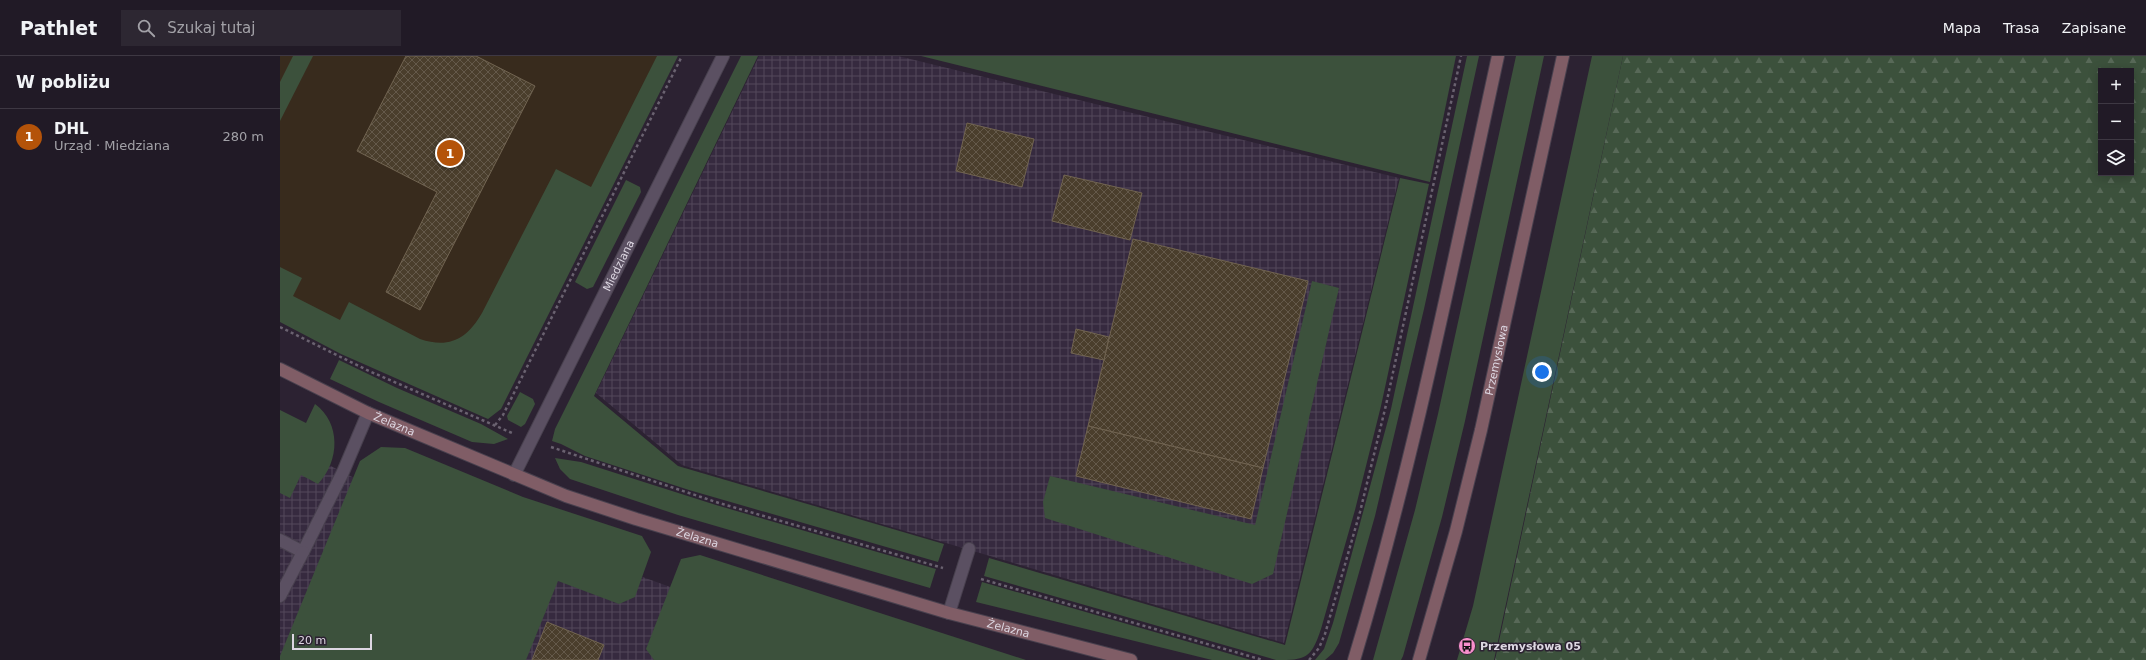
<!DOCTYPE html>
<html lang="pl">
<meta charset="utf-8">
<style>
:root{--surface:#211a26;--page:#2d2732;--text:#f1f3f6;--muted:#a2a1a7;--line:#3e3843;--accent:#b45309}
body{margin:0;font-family:"DejaVu Sans",sans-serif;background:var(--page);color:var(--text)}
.controls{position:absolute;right:12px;top:12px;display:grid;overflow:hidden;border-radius:0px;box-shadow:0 2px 10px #0003}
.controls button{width:36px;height:36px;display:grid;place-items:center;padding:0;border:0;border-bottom:1px solid var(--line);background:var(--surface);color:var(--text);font:20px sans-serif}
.scale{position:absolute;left:12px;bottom:10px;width:80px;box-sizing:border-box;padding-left:4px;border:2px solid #ddd7e2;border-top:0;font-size:11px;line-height:14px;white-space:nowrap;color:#ddd7e2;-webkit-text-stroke:3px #2c2232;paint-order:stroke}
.you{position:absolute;left:1262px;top:316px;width:14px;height:14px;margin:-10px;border:3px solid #fff;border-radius:50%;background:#1a73e8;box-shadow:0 0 0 6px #1a73e833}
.badge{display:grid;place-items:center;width:26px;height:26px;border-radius:50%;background:var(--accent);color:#fff;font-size:13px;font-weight:700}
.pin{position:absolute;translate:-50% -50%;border:2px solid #fff;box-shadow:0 1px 4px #0006}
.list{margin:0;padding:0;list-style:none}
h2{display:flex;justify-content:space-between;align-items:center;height:52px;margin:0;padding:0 16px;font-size:17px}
h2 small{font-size:13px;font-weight:400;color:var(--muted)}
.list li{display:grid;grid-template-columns:26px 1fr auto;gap:12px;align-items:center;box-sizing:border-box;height:56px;padding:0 16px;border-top:1px solid var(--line)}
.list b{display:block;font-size:15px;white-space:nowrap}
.list p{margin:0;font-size:13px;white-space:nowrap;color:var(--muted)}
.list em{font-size:13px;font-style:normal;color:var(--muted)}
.icon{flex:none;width:22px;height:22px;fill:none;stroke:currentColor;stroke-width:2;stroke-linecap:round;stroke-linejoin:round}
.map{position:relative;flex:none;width:1866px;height:604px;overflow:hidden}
header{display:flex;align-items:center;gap:24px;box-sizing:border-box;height:56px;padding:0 20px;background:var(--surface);border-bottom:1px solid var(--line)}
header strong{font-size:19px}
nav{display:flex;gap:22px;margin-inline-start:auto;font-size:14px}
.search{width:280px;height:36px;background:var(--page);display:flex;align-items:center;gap:10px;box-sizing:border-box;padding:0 14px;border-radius:0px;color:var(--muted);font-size:15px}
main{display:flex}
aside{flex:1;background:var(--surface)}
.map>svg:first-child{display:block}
.commercial{fill:#382b1d}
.industrial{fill:url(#industrial-grid)}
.green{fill:#3c513c}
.forest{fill:url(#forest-firs);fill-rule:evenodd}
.building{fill:url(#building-cross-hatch);stroke:#716451}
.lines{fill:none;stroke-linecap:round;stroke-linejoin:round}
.lane-casing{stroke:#48404e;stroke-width:14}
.street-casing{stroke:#48404e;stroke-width:14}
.secondary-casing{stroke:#48404e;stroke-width:14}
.path{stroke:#6a6270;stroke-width:2.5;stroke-dasharray:3 3;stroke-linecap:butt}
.lane{stroke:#5b5062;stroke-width:12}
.street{stroke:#5b5062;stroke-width:12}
.secondary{stroke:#805d66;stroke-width:12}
.labels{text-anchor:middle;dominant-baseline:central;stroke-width:3;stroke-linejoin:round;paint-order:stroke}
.street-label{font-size:11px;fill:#ddd7e2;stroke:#2c2232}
.poi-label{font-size:11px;font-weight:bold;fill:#ddd7e2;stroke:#2c2232;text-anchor:start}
</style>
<header>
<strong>Pathlet</strong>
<div class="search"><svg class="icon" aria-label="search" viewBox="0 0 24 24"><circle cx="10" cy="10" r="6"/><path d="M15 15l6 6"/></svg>Szukaj tutaj</div>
<nav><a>Mapa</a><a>Trasa</a><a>Zapisane</a></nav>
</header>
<main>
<aside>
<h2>W pobliżu<small></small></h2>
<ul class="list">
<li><span class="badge">1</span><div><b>DHL</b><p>Urząd · Miedziana</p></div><em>280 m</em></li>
</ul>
</aside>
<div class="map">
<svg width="1866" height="604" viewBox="0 0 1866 604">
<defs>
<pattern id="industrial-grid" width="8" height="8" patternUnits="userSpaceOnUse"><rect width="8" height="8" fill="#362a3f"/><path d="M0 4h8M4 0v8" fill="none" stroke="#53485a"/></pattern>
<pattern id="forest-firs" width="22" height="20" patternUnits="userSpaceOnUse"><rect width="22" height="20" fill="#3c513c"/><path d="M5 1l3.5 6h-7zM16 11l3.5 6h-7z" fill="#586958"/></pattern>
<pattern id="building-cross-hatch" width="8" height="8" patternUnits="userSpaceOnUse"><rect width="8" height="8" fill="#4a3e2c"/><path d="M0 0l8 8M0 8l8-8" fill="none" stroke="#64594a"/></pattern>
</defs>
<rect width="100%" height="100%" fill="#2c2232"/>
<!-- commercial -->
<polygon class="commercial" points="0,0 389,0 230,320 0,247"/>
<!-- industrial -->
<g class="industrial">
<polygon points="479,0 618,0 1119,122 1004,587 402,409 316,337"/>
<polygon points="0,384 84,427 6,604 0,604"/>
<polygon points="282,492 482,564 466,604 236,604"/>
</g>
<!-- green -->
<g class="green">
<polygon points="13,0 33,0 0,65 0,26"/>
<path d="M377,0H398L221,353L208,363L61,298L0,266V211L22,222L13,240L60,264L69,246L140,283C169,293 187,283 202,257L276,113L311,131Z"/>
<polygon points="461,0 478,0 314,340 398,410 664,488 658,506 409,434 305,400 281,388 272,385 275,373"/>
<polygon points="641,0 1176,0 1150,126"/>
<polygon points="1187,0 1199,0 1144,253 1095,460 1059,587 1053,597 1045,604 1035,604 1044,593 1053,567 1111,353"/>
<polygon points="1236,0 1264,0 1185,365 1162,461 1123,600 1121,604 1093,604 1135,454 1158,358"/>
<polygon points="1312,0 1343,0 1214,604 1177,604 1193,550"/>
<path d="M1120,122L1149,128L1101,350L1075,454L1041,573C1031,603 1026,604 996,604L704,520L709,502L1005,589Z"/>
<polygon points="346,124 360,131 361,136 313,231 307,233 295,226"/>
<polygon points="1032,225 1059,232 993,518 972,528 765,462 763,446 770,420 975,469"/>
<polygon points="59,304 117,332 201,368 228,383 214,388 192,386 99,346 50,323"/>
<polygon points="240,336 253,343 255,348 245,368 241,371 228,364 227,360"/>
<path d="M35,348C61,367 60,405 38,428L21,419L10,442L0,437V354L26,367Z"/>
<polygon points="101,391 125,392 243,441 362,480 371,496 355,541 339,548 278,525 246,604 0,604 0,600 80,405"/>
<polygon points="275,402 301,406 436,449 656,513 650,532 398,459 290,423 280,413"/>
<polygon points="420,499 746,604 374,604 366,593 401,503"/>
<polygon points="702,526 971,604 932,604 696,546"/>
</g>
<!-- forest -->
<path class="forest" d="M1343,0H1866V604H1215ZM1821,15H1851V117H1821Z"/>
<!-- building -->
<g class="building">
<polygon points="126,0 196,0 255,30 140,254 106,236 157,136 77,95"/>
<polygon points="687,67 754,83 742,131 676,115"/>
<polygon points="784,119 862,137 850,184 772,165"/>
<polygon points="853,183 1028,225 983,412 808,370"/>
<polygon points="796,273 829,281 824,304 791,297"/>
<polygon points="808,370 983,412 971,463 796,420"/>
<polygon points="267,566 324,589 318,604 252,604"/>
</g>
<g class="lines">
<!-- lane casing -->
<g class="lane-casing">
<g id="lane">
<polyline points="0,484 23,496 63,416 88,357"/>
<polyline points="0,540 23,496"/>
<polyline points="669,557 689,493"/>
</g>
</g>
<!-- street casing -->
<g class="street-casing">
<g id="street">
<path id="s1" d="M234,419L443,0"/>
</g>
</g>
<!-- secondary casing -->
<g class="secondary-casing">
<g id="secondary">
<path id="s2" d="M0,313L88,357L286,440L356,463L669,557L851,604"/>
<path d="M1074,604C1134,406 1174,202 1218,0"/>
<path id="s3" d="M1139,604L1176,475L1201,374L1283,0"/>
</g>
</g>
<!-- path -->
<g class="path">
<polyline points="0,271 89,315 232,377"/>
<polyline points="215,369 223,359 402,0"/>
<polyline points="271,391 439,447 663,512"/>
<polyline points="701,523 983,604"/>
<polyline points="1029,604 1039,592 1045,578 1080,456 1106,349 1181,0"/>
</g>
<!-- lane -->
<use href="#lane" class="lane"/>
<!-- street -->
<use href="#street" class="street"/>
<!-- secondary -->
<use href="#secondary" class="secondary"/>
</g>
<!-- icons -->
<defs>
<g id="bus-disc" transform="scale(0.9)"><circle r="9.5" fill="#f890cc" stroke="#2c2232"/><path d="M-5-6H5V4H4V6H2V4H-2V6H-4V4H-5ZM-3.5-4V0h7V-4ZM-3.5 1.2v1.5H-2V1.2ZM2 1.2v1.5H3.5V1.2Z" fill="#111"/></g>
</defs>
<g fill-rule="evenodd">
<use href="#bus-disc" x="1187" y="590"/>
</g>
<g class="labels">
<!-- street labels -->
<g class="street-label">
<text stroke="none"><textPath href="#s1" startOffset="234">Miedziana</textPath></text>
<text stroke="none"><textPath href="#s3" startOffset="310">Przemysłowa</textPath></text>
<text stroke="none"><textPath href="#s2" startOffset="127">Żelazna</textPath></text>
<text stroke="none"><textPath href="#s2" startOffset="451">Żelazna</textPath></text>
<text stroke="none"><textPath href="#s2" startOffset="775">Żelazna</textPath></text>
</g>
<!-- poi labels -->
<g class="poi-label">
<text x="1200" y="590">Przemysłowa 05</text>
</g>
</g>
</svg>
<div class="controls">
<button>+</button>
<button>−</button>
<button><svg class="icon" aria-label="layers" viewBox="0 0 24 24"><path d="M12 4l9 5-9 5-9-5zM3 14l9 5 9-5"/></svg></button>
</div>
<div class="scale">20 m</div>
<div class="you"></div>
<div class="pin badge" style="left:170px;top:97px">1</div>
</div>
</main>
